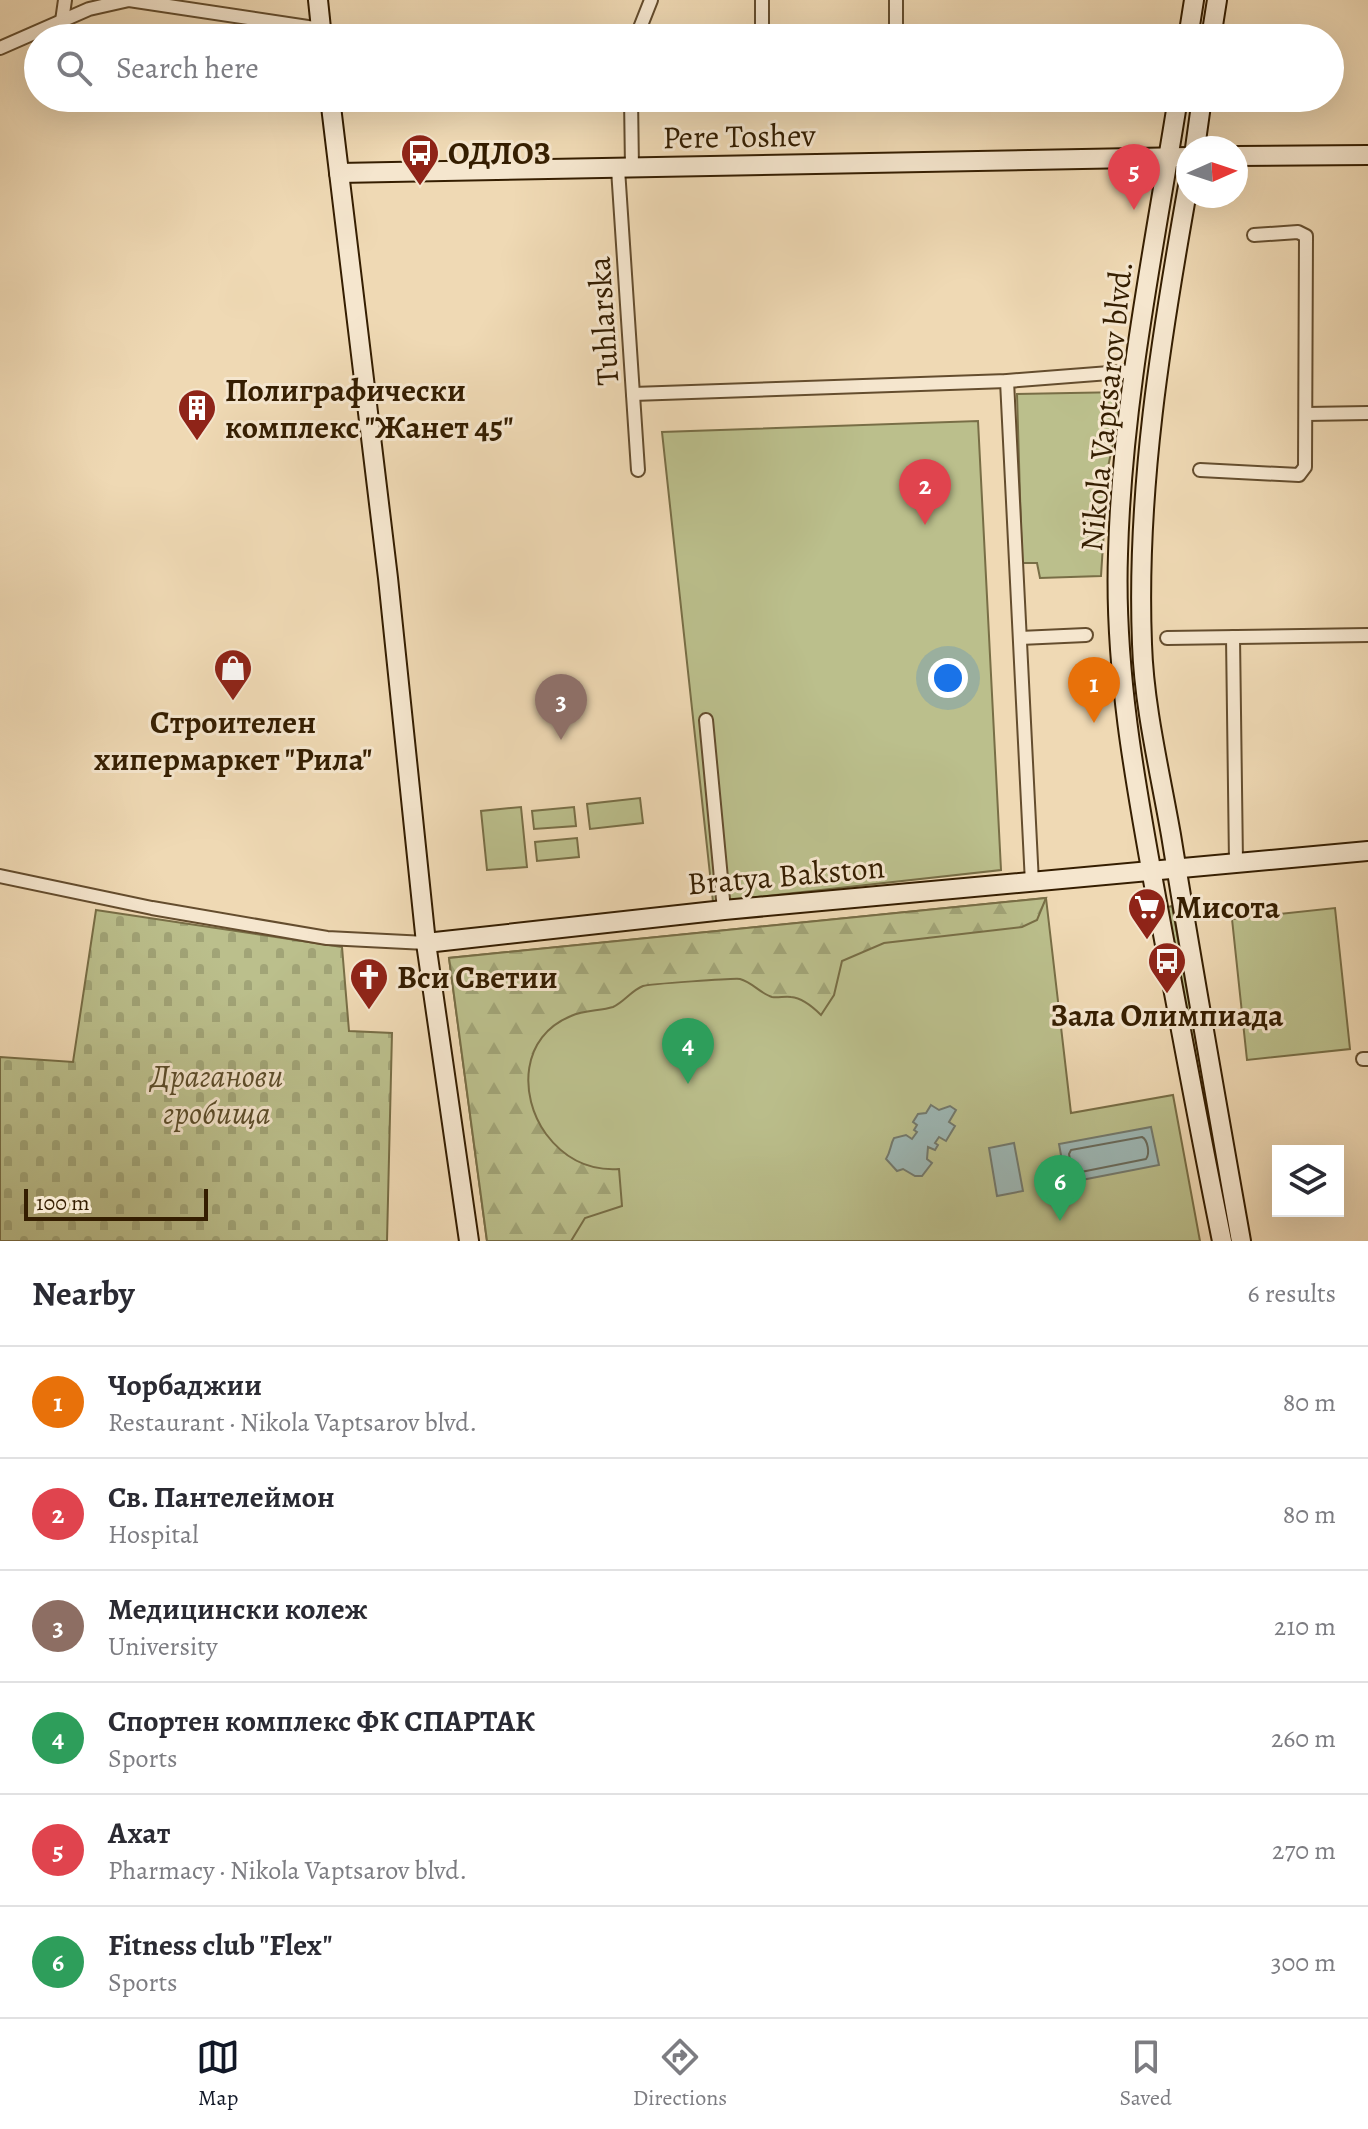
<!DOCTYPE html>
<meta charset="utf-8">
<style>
:root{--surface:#fff;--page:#f7f7f7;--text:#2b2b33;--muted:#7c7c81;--line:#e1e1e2;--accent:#111827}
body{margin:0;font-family:Alegreya,serif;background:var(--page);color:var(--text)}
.controls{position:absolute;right:24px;bottom:24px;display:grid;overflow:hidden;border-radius:0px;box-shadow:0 8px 32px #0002}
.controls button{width:72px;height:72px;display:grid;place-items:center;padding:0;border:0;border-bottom:2px solid var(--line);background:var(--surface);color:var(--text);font:40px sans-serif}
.compass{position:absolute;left:1176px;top:136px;width:72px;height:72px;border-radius:50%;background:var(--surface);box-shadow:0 8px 32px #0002;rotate:87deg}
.scale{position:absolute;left:24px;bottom:20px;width:184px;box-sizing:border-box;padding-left:8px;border:4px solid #351e01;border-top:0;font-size:22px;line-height:28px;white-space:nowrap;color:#351e01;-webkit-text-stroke:6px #f5e6ce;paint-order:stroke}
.you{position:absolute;left:948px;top:678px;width:28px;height:28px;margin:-20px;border:6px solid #fff;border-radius:50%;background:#1a73e8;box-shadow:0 0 0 12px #1a73e833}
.badge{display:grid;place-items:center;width:52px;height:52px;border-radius:50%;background:var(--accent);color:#fff;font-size:26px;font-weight:700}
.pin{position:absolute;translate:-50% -66px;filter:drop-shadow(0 2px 4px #0008)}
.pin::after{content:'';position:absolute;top:42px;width:28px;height:24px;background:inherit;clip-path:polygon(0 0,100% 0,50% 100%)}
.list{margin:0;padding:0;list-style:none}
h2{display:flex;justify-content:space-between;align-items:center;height:104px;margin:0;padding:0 32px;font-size:34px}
h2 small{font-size:26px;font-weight:400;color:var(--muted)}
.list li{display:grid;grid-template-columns:52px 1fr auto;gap:24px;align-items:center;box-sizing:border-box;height:112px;padding:0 32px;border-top:2px solid var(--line)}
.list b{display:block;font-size:30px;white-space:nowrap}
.list p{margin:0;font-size:26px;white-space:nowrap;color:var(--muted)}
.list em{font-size:26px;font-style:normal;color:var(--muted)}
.icon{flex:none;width:44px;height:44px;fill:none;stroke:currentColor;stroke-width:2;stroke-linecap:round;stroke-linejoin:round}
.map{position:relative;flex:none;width:1368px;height:1241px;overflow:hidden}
.search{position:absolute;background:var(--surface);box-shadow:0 8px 32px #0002;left:24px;right:24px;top:24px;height:88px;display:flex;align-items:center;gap:20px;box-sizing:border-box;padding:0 28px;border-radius:44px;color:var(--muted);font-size:30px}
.sheet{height:776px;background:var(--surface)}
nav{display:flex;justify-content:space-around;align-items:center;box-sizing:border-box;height:112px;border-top:2px solid var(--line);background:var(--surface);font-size:22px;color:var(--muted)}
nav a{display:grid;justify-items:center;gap:4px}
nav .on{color:var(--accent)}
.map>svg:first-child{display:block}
.green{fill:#bbbf8c;stroke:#786e46;stroke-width:2}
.forest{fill:url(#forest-firs);stroke:#786e46;stroke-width:2}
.cemetery{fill:url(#cemetery-stones);stroke:#786e46;stroke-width:2}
.water{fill:#9db8b6;stroke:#737a6e;stroke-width:2}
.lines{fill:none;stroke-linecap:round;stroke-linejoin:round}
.shore{stroke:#696b5c;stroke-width:2}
.street-casing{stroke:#644d2e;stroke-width:16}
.secondary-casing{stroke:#351e01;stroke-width:22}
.street{stroke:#f5e6ce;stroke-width:12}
.secondary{stroke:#f5e6ce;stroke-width:18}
.labels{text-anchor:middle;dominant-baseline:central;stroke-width:6;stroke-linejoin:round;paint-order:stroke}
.street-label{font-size:32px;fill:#351e01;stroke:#f5e6ce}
.poi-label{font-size:32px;font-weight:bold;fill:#351e01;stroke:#f5e6ce;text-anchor:start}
.park-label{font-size:32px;font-style:italic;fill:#5d4e2b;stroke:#f5e6ce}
</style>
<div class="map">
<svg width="1368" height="1241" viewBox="0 0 1368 1241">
<defs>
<pattern id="forest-firs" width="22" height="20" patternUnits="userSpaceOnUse" patternTransform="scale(2)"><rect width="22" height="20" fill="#bbbf8c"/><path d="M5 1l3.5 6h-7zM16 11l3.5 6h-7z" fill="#a1a477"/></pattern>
<pattern id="cemetery-stones" width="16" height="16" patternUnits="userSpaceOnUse" patternTransform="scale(2)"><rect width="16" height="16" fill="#bbbf8c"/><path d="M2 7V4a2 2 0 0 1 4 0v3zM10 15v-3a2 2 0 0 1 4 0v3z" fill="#a1a477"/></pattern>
</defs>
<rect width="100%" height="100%" fill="#efd9b4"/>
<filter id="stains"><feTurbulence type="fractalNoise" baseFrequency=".0025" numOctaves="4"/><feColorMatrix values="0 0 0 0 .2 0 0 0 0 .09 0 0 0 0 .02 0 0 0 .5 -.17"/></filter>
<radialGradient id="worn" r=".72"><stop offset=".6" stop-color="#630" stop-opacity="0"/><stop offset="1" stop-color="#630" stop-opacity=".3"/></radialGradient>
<!-- green -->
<g class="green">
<polygon points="1124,392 1108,467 1101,576 1040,578 1037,563 1022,563 1017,394"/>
<polygon points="978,421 1001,870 713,902 662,432"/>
<polygon points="640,798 643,823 590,829 587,804"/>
<polygon points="521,807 527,867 487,870 481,811"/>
<polygon points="574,807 576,826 534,829 532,811"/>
<polygon points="577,838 579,857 537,861 535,842"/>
<polygon points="1046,898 1071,1113 1173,1095 1200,1241 487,1241 449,958"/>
<polygon points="1172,906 1233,1241 1225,1241 1164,908"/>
<polygon points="1335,908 1350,1049 1247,1060 1232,919"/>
</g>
<!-- forest -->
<path class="forest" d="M1046,898L1037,920L1022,927L884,943L842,961L834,995L821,1015C813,1007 803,998 791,997C785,996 778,998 772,997C761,994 752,982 740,979C735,978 649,984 643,986C632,990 624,1002 613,1007C600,1011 584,1010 571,1016C521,1036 518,1095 546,1134C564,1158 588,1171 619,1169L622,1206L585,1218L571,1241H487L449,958Z"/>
<!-- cemetery -->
<polygon class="cemetery" points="96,910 342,947 349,1031 392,1033 387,1241 0,1241 0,1057 73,1062"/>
<!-- water -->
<g class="water">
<path d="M931,1105L939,1110L950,1106L956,1110L949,1122L955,1126L946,1141L939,1137L935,1143L938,1145L935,1150L928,1147L927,1159L932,1163L922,1176H915L903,1169L897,1171L886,1159C891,1151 890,1145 894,1138L906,1135L912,1139L917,1132L914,1130L917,1125L913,1122L918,1114L926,1113Z"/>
<polygon points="1151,1127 1159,1165 1066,1183 1059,1144"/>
<polygon points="1014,1143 1023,1191 997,1196 989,1148"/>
</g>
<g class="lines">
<!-- shore -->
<path class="shore" d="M1142,1137C1148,1140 1150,1154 1146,1159L1076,1173L1072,1171L1069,1154L1071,1150Z"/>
<!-- street casing -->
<g class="street-casing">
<g id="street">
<polyline points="896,0 896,38"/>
<polyline points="62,21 65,0"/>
<polyline points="636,38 651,0"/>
<polyline points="762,38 762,0"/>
<polyline points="0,48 89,9 129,0 321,29"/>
<polyline points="631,98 632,168"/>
<polyline points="618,169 638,470"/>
<polyline points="1007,381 1032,883"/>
<polyline points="633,394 1007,381 1135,371"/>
<polyline points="1306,414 1368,413"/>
<polyline points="1200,470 1299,475 1305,467 1306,236 1298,232 1254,235"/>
<polyline points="1233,637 1236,862"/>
<polyline points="1020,638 1086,635"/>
<polyline points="1167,638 1368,635"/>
<polyline points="706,720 724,910"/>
<polyline points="0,876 152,908 327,938 426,943"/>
<polyline points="1363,1059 1368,1059"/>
</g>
</g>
<!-- secondary casing -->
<g class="secondary-casing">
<g id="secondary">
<polyline points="318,0 322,38"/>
<polyline points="1188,38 1194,0"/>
<polyline points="1211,38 1217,0"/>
<polyline points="330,98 388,578 426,943 469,1241"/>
<path d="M1178,98C1154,249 1122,401 1118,554C1114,671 1136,787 1157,902C1178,1015 1199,1128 1222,1241"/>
<polyline points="1195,148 1202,98"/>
<polyline points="1236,156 1368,155"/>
<polyline points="339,173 1188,157"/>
<path d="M1188,186C1161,337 1136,490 1142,644C1144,707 1160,772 1171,835C1193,971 1217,1106 1241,1241"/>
<polyline points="426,943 724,910 1368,851"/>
</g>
</g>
<!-- street -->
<use href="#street" class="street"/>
<!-- secondary -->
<use href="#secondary" class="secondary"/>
</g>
<!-- icons -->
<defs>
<g id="bus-pin" transform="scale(2)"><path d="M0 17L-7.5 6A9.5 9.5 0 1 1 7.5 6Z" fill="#8f2418" stroke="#f5e6ce"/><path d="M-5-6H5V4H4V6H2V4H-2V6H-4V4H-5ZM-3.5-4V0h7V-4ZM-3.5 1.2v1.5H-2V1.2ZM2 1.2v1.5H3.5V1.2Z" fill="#fff"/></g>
<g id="building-pin" transform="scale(2)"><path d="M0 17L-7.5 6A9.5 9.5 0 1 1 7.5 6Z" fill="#8f2418" stroke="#f5e6ce"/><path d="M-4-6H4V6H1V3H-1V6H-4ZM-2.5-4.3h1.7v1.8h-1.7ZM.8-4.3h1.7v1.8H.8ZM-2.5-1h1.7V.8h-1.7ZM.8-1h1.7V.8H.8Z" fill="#fff"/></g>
<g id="shop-pin" transform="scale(2)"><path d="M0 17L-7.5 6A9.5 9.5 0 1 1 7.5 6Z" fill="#8f2418" stroke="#f5e6ce"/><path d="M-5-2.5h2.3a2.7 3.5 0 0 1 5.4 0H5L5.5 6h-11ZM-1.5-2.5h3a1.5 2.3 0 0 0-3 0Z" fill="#fff"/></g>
<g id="supermarket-pin" transform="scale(2)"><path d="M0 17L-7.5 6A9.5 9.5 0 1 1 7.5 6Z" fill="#8f2418" stroke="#f5e6ce"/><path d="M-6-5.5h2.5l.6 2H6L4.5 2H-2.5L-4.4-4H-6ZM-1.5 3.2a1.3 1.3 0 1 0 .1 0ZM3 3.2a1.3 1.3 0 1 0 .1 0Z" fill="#fff"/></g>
<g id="church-pin" transform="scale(2)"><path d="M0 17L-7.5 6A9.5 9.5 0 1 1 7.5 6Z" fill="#8f2418" stroke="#f5e6ce"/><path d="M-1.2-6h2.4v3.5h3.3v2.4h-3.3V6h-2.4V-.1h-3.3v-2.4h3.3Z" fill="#fff"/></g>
</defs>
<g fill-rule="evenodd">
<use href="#bus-pin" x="420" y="153"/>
<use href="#building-pin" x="197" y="408"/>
<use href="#shop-pin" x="233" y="668"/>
<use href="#supermarket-pin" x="1147" y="907"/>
<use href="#bus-pin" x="1167" y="961"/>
<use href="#church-pin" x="369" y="977"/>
</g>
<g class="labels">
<!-- street labels -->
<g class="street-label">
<text transform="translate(739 136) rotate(-1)">Pere Toshev</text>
<text transform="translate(603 321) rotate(-94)">Tuhlarska</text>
<text transform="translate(1106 406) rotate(-84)">Nikola Vaptsarov blvd.</text>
<text transform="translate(786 875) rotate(-5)">Bratya Bakston</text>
</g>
<!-- poi labels -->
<g class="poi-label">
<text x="448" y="153">ОДЛОЗ</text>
<text x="225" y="390">Полиграфически<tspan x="225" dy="37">комплекс "Жанет 45"</tspan></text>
<text x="233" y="722" text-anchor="middle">Строителен<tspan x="233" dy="37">хипермаркет "Рила"</tspan></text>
<text x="1175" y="907">Мисота</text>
<text x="397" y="977">Вси Светии</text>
<text x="1167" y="1015" text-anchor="middle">Зала Олимпиада</text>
</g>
<!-- park labels -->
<g class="park-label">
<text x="217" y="1076">Драганови<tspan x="217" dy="37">гробища</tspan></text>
</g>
</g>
<rect width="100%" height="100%" filter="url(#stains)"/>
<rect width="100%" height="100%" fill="url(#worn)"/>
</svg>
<div class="controls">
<button><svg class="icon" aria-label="layers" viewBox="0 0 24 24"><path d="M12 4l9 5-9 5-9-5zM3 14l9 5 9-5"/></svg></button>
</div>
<svg class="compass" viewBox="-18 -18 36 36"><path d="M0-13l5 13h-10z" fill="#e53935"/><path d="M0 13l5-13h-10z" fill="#7c7c81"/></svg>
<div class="scale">100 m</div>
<div class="you"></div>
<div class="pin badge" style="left:1094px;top:723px;background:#e8710a">1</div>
<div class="pin badge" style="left:925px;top:525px;background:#e0444e">2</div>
<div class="pin badge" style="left:561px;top:740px;background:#8d6e63">3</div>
<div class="pin badge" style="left:688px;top:1084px;background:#2e9e5b">4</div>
<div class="pin badge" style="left:1134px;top:210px;background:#e0444e">5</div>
<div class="pin badge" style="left:1060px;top:1221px;background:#2e9e5b">6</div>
<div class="search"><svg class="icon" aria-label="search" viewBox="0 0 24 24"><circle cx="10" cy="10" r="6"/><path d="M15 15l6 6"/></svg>Search here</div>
</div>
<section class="sheet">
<h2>Nearby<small>6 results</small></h2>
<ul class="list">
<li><span class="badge" style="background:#e8710a">1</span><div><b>Чорбаджии</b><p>Restaurant · Nikola Vaptsarov blvd.</p></div><em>80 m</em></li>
<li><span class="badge" style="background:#e0444e">2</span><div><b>Св. Пантелеймон</b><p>Hospital</p></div><em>80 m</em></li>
<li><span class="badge" style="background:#8d6e63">3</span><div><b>Медицински колеж</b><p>University</p></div><em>210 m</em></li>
<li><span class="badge" style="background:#2e9e5b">4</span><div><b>Спортен комплекс ФК СПАРТАК</b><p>Sports</p></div><em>260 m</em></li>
<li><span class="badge" style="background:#e0444e">5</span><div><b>Ахат</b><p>Pharmacy · Nikola Vaptsarov blvd.</p></div><em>270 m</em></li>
<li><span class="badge" style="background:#2e9e5b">6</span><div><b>Fitness club &quot;Flex&quot;</b><p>Sports</p></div><em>300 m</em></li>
</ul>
</section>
<nav>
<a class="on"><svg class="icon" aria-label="map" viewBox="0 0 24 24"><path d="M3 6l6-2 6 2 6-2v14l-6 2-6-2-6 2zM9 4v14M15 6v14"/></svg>Map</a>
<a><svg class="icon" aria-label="directions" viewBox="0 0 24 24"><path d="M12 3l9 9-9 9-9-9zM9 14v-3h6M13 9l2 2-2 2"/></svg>Directions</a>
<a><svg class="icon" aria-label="saved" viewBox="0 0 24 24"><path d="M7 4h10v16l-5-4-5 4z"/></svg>Saved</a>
</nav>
